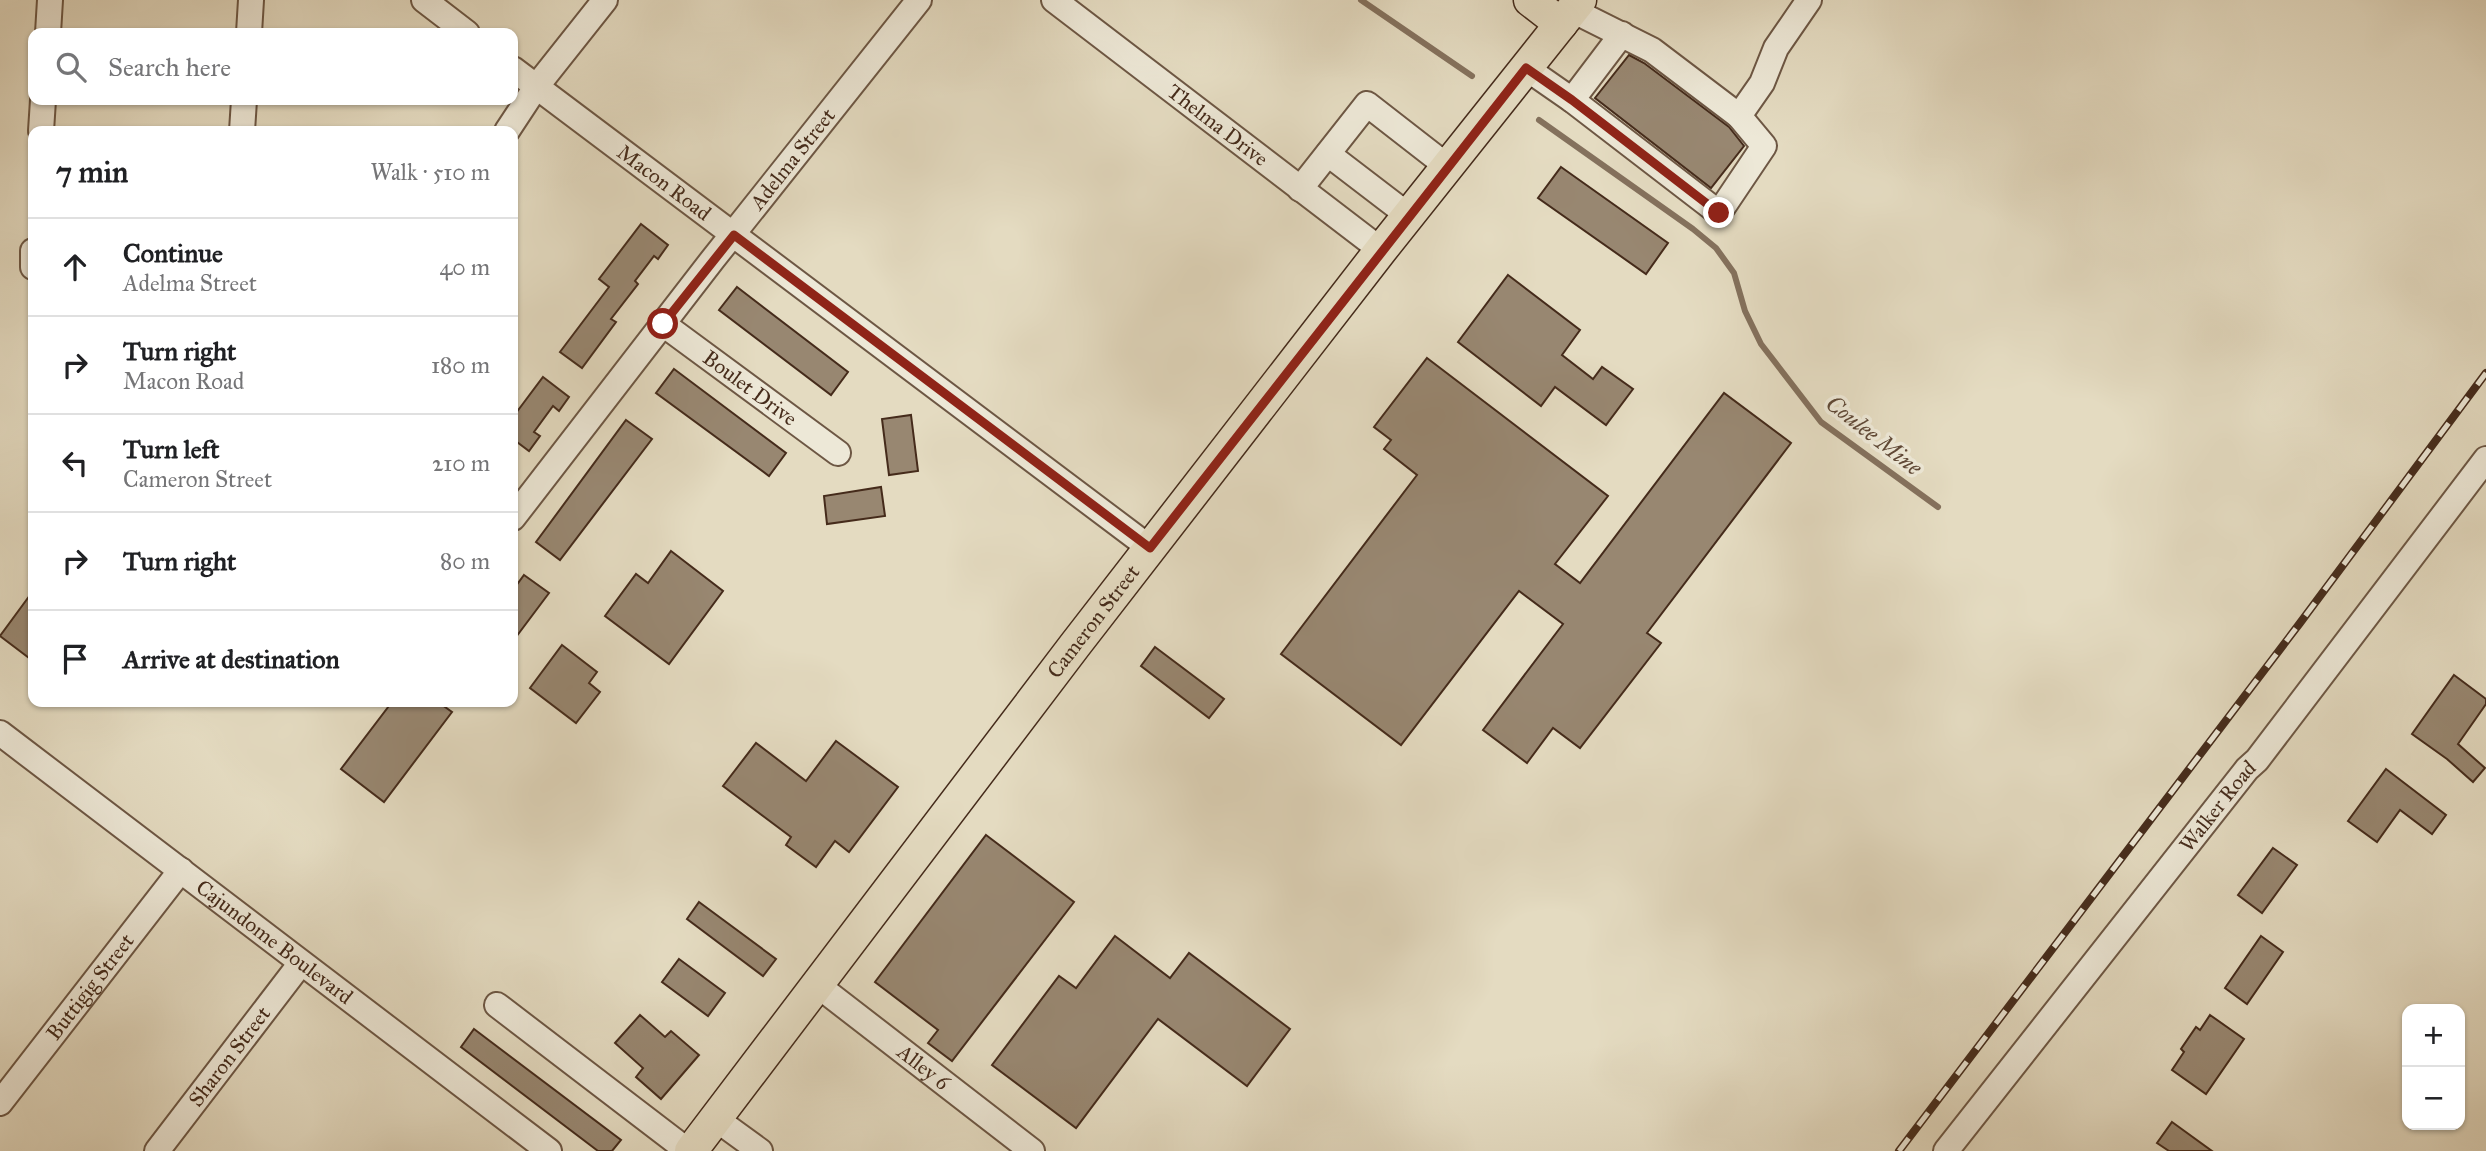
<!DOCTYPE html>
<meta charset="utf-8">
<style>
:root{--surface:#fff;--page:#f6f6f6;--text:#202124;--muted:#757577;--line:#e0e0e0}
body{margin:0;font-family:"IM FELL Great Primer",serif;background:var(--page);color:var(--text)}
.controls{position:absolute;right:21px;bottom:21px;display:grid;overflow:hidden;border-radius:14px;box-shadow:0 2px 5px #0004}
.controls button{width:63px;height:63px;display:grid;place-items:center;padding:0;border:0;border-bottom:2px solid var(--line);background:var(--surface);color:var(--text);font:35px sans-serif}
.stop{position:absolute;width:21px;height:21px;margin:-16px;border:5px solid #8f2418;border-radius:50%;background:#fff}
.stop.end{background:#8f2418;border-color:#fff;box-shadow:0 2px 7px #0008}
.list{margin:0;padding:0;list-style:none}
h2{display:flex;justify-content:space-between;align-items:center;height:91px;margin:0;padding:0 28px;font-size:30px}
h2 small{font-size:23px;font-weight:400;color:var(--muted)}
.list li{display:grid;grid-template-columns:46px 1fr auto;gap:21px;align-items:center;box-sizing:border-box;height:98px;padding:0 28px;border-top:2px solid var(--line)}
.list b{display:block;font-size:26px;white-space:nowrap}
.list p{margin:0;font-size:23px;white-space:nowrap;color:var(--muted)}
.list em{font-size:23px;font-style:normal;color:var(--muted)}
.icon{flex:none;width:38px;height:38px;fill:none;stroke:currentColor;stroke-width:2;stroke-linecap:round;stroke-linejoin:round}
.map{position:relative;flex:none;width:2486px;height:1151px;overflow:hidden}
.search{position:absolute;background:var(--surface);box-shadow:0 2px 5px #0004;left:28px;top:28px;width:490px;height:77px;display:flex;align-items:center;gap:18px;box-sizing:border-box;padding:0 24px;border-radius:14px;color:var(--muted);font-size:26px}
.panel{position:absolute;background:var(--surface);box-shadow:0 2px 5px #0004;left:28px;top:126px;width:490px;height:581px;border-radius:14px}
.map>svg:first-child{display:block}
.lines{fill:none;stroke-linecap:round;stroke-linejoin:round}
.stream{stroke:#84715d;stroke-width:6}
.building{fill:#988771;stroke:#452b1b;stroke-width:2}
.minor-casing{stroke:#6d5744;stroke-width:28}
.major-casing{stroke:#452b1b;stroke-width:35}
.minor{stroke:#ede8d7;stroke-width:24}
.major{stroke:#e4dbc1;stroke-width:32}
.rail-casing{stroke:#452b1b;stroke-width:8}
.rail{stroke:#ede8d7;stroke-width:5;stroke-dasharray:16;stroke-linecap:butt}
.route{stroke:#8f2418;stroke-width:9}
.labels{text-anchor:middle;dominant-baseline:central;stroke-width:7;stroke-linejoin:round;paint-order:stroke}
.street-label{font-size:21px;fill:#452b1b;stroke:#ede8d7}
.water-label{font-size:23px;font-style:italic;fill:#5f4836;stroke:#ede8d7}
</style>
<div class="map">
<svg width="2486" height="1151" viewBox="0 0 2486 1151">
<rect width="100%" height="100%" fill="#e4dbc1"/>
<filter id="stains"><feTurbulence type="fractalNoise" baseFrequency=".00286" numOctaves="4"/><feColorMatrix values="0 0 0 0 .2 0 0 0 0 .09 0 0 0 0 .02 0 0 0 .5 -.17"/></filter>
<radialGradient id="worn" r=".72"><stop offset=".6" stop-color="#630" stop-opacity="0"/><stop offset="1" stop-color="#630" stop-opacity=".3"/></radialGradient>
<g class="lines">
<!-- stream -->
<g class="stream">
<polyline points="1361,0 1472,76"/>
<polyline points="1539,120 1693,229 1716,248 1734,273 1745,311 1761,344 1821,422 1938,507"/>
</g>
</g>
<!-- building -->
<g class="building">
<polygon points="1629,55 1644,63 1729,127 1744,146 1711,188 1595,98"/>
<polygon points="1561,167 1668,243 1646,274 1538,198"/>
<polygon points="641,224 668,245 658,259 654,256 635,281 638,284 611,319 616,322 582,368 560,352 609,287 599,279"/>
<polygon points="1508,275 1580,330 1562,355 1593,379 1602,367 1633,389 1606,425 1555,387 1541,406 1458,342"/>
<polygon points="737,287 848,372 831,395 719,310"/>
<polygon points="1427,358 1608,496 1555,564 1580,583 1724,393 1791,443 1647,633 1661,643 1580,748 1553,728 1527,763 1483,730 1563,624 1519,591 1401,745 1281,654 1417,475 1384,449 1391,440 1374,427"/>
<polygon points="674,369 786,453 769,476 656,393"/>
<polygon points="543,377 569,397 559,411 553,406 534,432 540,436 529,451 513,439 513,417"/>
<polygon points="911,415 918,471 889,475 882,419"/>
<polygon points="626,420 652,439 560,560 536,542"/>
<polygon points="881,487 885,516 827,524 824,496"/>
<polygon points="671,551 723,591 669,664 605,616 636,574 648,583"/>
<polygon points="524,575 549,593 513,641 513,590"/>
<polygon points="33,591 33,661 0,636"/>
<polygon points="562,645 597,672 589,683 600,692 576,723 530,688"/>
<polygon points="1155,647 1224,699 1209,718 1141,666"/>
<polygon points="2454,675 2486,699 2486,704 2458,744 2485,768 2473,782 2447,759 2412,734"/>
<polygon points="392,702 438,702 452,712 384,802 341,769"/>
<polygon points="836,741 898,787 849,852 835,841 816,867 786,845 791,837 723,786 756,743 806,781"/>
<polygon points="2386,769 2446,815 2432,834 2400,810 2377,842 2348,821"/>
<polygon points="986,835 1074,902 952,1061 928,1043 938,1030 875,982"/>
<polygon points="2273,848 2297,865 2262,913 2238,895"/>
<polygon points="699,902 776,959 763,976 687,919"/>
<polygon points="1115,936 1170,978 1189,953 1290,1029 1247,1086 1158,1019 1076,1128 992,1065 1059,976 1076,988"/>
<polygon points="2261,936 2283,952 2247,1004 2225,988"/>
<polygon points="679,959 725,993 708,1016 662,982"/>
<polygon points="640,1015 665,1037 671,1031 699,1055 661,1099 636,1077 643,1068 615,1043"/>
<polygon points="2210,1015 2244,1039 2206,1094 2172,1070 2184,1052 2181,1049 2196,1027 2200,1030"/>
<polygon points="474,1029 621,1140 612,1151 598,1151 461,1047"/>
<polygon points="2172,1122 2212,1151 2169,1151 2157,1143"/>
</g>
<g class="lines">
<!-- minor casing -->
<g class="minor-casing">
<g id="minor">
<polyline points="424,0 467,33"/>
<path id="s1" d="M1054,0L1381,250"/>
<polyline points="1572,10 1652,50 1739,116 1762,83 1776,48 1809,0"/>
<polyline points="48,33 50,0"/>
<polyline points="249,33 251,0"/>
<polyline points="1526,68 1572,100 1622,34"/>
<path id="s2" d="M513,69L1150,548"/>
<polyline points="1572,100 1719,213 1764,146 1739,116"/>
<polyline points="41,131 43,100"/>
<polyline points="242,131 244,100"/>
<polyline points="507,131 536,87 605,0"/>
<polyline points="1328,154 1409,216"/>
<polyline points="1300,189 1367,104 1448,167"/>
<polyline points="33,251 33,267"/>
<path id="s3" d="M663,324L838,453"/>
<path id="s4" d="M513,518L713,259L919,0"/>
<path id="s5" d="M0,733L549,1151"/>
<path id="s6" d="M816,984L1032,1151"/>
<polyline points="497,1005 688,1151"/>
<path id="s7" d="M0,1103L181,870"/>
<polyline points="716,1119 760,1151"/>
<path id="s8" d="M157,1151L301,963"/>
<path id="s9" d="M1946,1151L2247,769L2257,760L2486,459"/>
</g>
</g>
<!-- major casing -->
<g class="major-casing">
<g id="major">
<polyline points="1530,0 1561,24"/>
<path id="s10" d="M691,1151L1075,645L1381,250L1580,0"/>
</g>
</g>
<!-- minor -->
<use href="#minor" class="minor"/>
<!-- major -->
<use href="#major" class="major"/>
<!-- rail casing -->
<g class="rail-casing">
<polyline id="rail" points="1899,1151 2300,623 2486,373"/>
</g>
<!-- rail -->
<use href="#rail" class="rail"/>
</g>
<g class="lines">
<!-- route -->
<polyline class="route" points="663,324 734,235 1150,548 1526,68 1572,100 1719,213"/>
</g>
<g class="labels">
<!-- street labels -->
<g class="street-label">
<text stroke="none"><textPath href="#s1" startOffset="206">Thelma Drive</textPath></text>
<text stroke="none"><textPath href="#s4" startOffset="455">Adelma Street</textPath></text>
<text stroke="none"><textPath href="#s2" startOffset="189">Macon Road</textPath></text>
<text stroke="none"><textPath href="#s3" startOffset="108">Boulet Drive</textPath></text>
<text stroke="none"><textPath href="#s10" startOffset="665">Cameron Street</textPath></text>
<text stroke="none"><textPath href="#s9" startOffset="439">Walker Road</textPath></text>
<text stroke="none"><textPath href="#s5" startOffset="345">Cajundome Boulevard</textPath></text>
<text stroke="none"><textPath href="#s7" startOffset="147">Buttigig Street</textPath></text>
<text stroke="none"><textPath href="#s8" startOffset="119">Sharon Street</textPath></text>
<text stroke="none"><textPath href="#s6" startOffset="136">Alley 6</textPath></text>
</g>
<!-- water labels -->
<g class="water-label">
<text transform="translate(1874 435) rotate(38)">Coulee Mine</text>
</g>
</g>
<rect width="100%" height="100%" filter="url(#stains)"/>
<rect width="100%" height="100%" fill="url(#worn)"/>
</svg>
<div class="controls">
<button>+</button>
<button>−</button>
</div>
<div class="stop" style="left:663px;top:324px"></div>
<div class="stop end" style="left:1719px;top:213px"></div>
<div class="search"><svg class="icon" aria-label="search" viewBox="0 0 24 24"><circle cx="10" cy="10" r="6"/><path d="M15 15l6 6"/></svg>Search here</div>
<section class="panel">
<h2>7 min<small>Walk · 510 m</small></h2>
<ul class="list">
<li><svg class="icon" aria-label="ahead" viewBox="0 0 24 24"><path d="M12 20V5M6 11l6-6 6 6"/></svg><div><b>Continue</b><p>Adelma Street</p></div><em>40 m</em></li>
<li><svg class="icon" aria-label="right" viewBox="0 0 24 24"><path d="M7 20v-9h11M14 6l5 5-5 5"/></svg><div><b>Turn right</b><p>Macon Road</p></div><em>180 m</em></li>
<li><svg class="icon" aria-label="left" viewBox="0 0 24 24"><path d="M17 20v-9H6M10 6l-5 5 5 5"/></svg><div><b>Turn left</b><p>Cameron Street</p></div><em>210 m</em></li>
<li><svg class="icon" aria-label="right" viewBox="0 0 24 24"><path d="M7 20v-9h11M14 6l5 5-5 5"/></svg><div><b>Turn right</b></div><em>80 m</em></li>
<li><svg class="icon" aria-label="arrive" viewBox="0 0 24 24"><path d="M6 21V4h12l-3 4 3 4H6"/></svg><div><b>Arrive at destination</b></div></li>
</ul>
</section>
</div>
